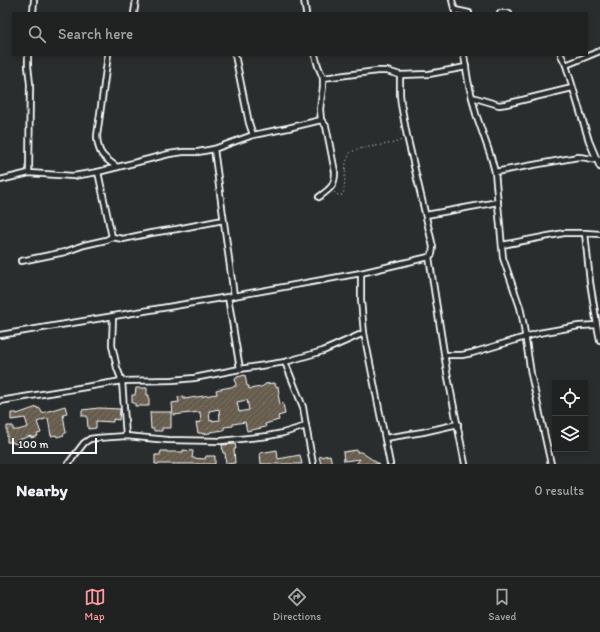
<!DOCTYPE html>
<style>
:root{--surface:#202222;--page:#282a2a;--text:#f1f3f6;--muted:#a2a4a5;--line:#3d3f40;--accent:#ff9aa2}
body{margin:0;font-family:Itim,sans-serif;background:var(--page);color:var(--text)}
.controls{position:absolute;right:12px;bottom:12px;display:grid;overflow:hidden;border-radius:0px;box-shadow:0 2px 6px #0003}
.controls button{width:36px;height:36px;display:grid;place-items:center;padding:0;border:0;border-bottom:1px solid var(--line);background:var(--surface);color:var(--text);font:20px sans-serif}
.scale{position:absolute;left:12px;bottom:10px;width:85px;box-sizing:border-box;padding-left:4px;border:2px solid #fff;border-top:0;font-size:11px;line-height:14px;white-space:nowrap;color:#fff;-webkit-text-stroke:3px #2a2d2e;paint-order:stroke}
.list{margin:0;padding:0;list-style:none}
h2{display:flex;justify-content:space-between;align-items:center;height:52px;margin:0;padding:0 16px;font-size:17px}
h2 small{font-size:13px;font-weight:400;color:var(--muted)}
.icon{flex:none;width:22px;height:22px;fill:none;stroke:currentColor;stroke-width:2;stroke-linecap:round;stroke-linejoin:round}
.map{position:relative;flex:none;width:600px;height:464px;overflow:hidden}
.search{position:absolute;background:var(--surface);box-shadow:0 2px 6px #0003;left:12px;right:12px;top:12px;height:44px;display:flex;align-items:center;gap:10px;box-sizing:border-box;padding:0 14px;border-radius:0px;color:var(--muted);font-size:15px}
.sheet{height:112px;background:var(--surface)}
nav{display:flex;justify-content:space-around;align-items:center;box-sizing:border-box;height:56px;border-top:1px solid var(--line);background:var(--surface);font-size:11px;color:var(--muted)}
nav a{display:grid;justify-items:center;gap:2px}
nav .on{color:var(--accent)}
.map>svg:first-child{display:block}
.building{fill:url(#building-hatch);stroke:#fff;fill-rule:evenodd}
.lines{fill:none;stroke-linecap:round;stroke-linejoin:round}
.minor-casing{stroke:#fff;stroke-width:8}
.path{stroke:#fff;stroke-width:1;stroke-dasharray:1 3;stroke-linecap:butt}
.minor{stroke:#2a2d2e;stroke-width:4.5}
</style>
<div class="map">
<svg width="600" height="464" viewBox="0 0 600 464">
<defs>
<pattern id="building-hatch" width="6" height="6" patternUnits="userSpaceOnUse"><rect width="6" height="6" fill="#655c4d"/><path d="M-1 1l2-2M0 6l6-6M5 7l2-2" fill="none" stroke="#7c7468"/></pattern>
</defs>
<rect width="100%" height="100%" fill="#2a2d2e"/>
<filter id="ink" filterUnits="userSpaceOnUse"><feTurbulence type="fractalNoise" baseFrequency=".025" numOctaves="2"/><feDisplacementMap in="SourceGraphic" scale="8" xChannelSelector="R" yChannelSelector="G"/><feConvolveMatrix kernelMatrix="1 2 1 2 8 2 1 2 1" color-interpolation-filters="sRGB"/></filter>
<g filter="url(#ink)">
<!-- building -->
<g class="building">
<path d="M245,375L247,386H249V389L261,387L265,385V384L273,383V384L275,383L276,387L278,386L279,394H278L280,404L283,403L285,414L278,416L279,420L265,424L266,427L247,431L245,422L233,424V426L224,427V430L210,432V433L202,434V433H198L196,423L201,422L200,412L173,415L172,403L179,402L178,397L184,396V399L217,394L216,390L220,389L236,386L235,378H237V377ZM247,400L249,410L239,412L237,402ZM219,409L220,420L210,421L209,411Z"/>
<polygon points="136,388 147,388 147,395 149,395 149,406 135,406 135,403 132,403 132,395 135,395"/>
<polygon points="65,406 67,413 63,414 66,433 63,434 64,435 57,437 56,435 51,436 48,418 37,422 41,433 37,434 38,436 31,438 31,436 18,440 18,444 13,443 13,442 7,442 7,426 13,426 13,430 18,430 28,427 25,418 11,420 11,413 17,413 17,414 37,407 38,409 40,408 42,413"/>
<polygon points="99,408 120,409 119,420 113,419 113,422 96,421 96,428 88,429 87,416 82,416 82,410"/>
<polygon points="150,412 171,412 171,428 162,428 162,431 154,431 154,429 151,429"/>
<polygon points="235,444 236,449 234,449 235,463 226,464 225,453 223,453 222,445"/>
<polygon points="183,450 193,451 192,458 205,459 206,456 215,456 215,464 155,464 155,455 160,455 161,451 167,451 167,452 183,452"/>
<polygon points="277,450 278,459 300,455 302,464 261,464 260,453"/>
<polygon points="357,450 357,452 361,452 379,464 356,464 360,459 344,461 343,452"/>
<polygon points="330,455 332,464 321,464 319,457"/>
</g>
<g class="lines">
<!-- minor casing -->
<g class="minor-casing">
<g id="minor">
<polyline points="304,0 306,13"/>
<polyline points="452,0 455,12"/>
<polyline points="455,10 469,13"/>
<polyline points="33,13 34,0"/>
<polyline points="134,13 136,0"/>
<polyline points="500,13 509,13"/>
<polyline points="28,55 28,66 30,84 29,173"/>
<path d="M108,55L97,136C98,154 103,157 117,167"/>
<polyline points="235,55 249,123 253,135"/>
<path d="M315,55L318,66L323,78V87L320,109L321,120L326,126L335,172C335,186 330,189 319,197"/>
<polyline points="464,55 468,81 476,114 491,157 495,172 503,258 520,307 523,321 531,374 551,464"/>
<polyline points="561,55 566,65 589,141 600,167"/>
<polyline points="566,65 600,51"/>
<polyline points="323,78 377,71 387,71 400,75 429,74 466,67"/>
<polyline points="472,97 499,105 506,104 572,88"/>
<polyline points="214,149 234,296"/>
<polyline points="98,172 112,237"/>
<path d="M495,172L578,157C586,157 593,160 600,160"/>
<polyline points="0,180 29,173 73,176 98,172 169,154 183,152 198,152 214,149 253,135 288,128 321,120"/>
<polyline points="426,215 498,202"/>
<polyline points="585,233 590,282 597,325"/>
<polyline points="502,245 564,233 585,233 600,234"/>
<polyline points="429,257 447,372 465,464"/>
<polyline points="21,261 65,252 84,245 106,240 112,237 123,239 151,233 177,229 223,220"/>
<polyline points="361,273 361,300 364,333 390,464"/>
<polyline points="228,297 240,369"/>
<polyline points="113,316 112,345 117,368 122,381 126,436"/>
<polyline points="0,335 228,297 361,273 429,257 432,254 433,247 407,136 401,104 400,94 400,75"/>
<polyline points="445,355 462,355 472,353 539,333 579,326 597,325 600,340"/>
<polyline points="0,401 122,381 173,380 194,378 240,369 285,362 323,351 364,333"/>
<polyline points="306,426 313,464"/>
<polyline points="385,438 423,432 458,424"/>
<polyline points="68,464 84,443 90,439 97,438 126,436 168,440 221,441 268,436 283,433 306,426 303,407 285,362"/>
</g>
</g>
<!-- path -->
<path class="path" d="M334,192C336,194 338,196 342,195L344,191L346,162L350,153L357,149L394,143L402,140"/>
<!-- minor -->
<use href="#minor" class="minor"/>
</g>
</g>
</svg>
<div class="controls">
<button><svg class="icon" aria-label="locate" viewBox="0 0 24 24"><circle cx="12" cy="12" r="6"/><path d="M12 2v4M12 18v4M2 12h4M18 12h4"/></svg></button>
<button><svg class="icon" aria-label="layers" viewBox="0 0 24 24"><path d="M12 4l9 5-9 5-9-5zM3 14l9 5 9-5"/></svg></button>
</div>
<div class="scale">100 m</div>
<div class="search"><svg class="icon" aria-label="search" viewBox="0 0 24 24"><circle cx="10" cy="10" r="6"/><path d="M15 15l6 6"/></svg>Search here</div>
</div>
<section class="sheet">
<h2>Nearby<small>0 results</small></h2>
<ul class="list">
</ul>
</section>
<nav>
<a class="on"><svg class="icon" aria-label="map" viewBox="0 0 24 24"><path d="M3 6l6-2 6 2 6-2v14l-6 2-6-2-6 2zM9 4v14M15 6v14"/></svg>Map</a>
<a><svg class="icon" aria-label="directions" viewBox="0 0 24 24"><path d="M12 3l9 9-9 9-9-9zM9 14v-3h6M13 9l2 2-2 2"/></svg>Directions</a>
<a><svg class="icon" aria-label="saved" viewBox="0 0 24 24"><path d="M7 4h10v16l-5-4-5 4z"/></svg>Saved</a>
</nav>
